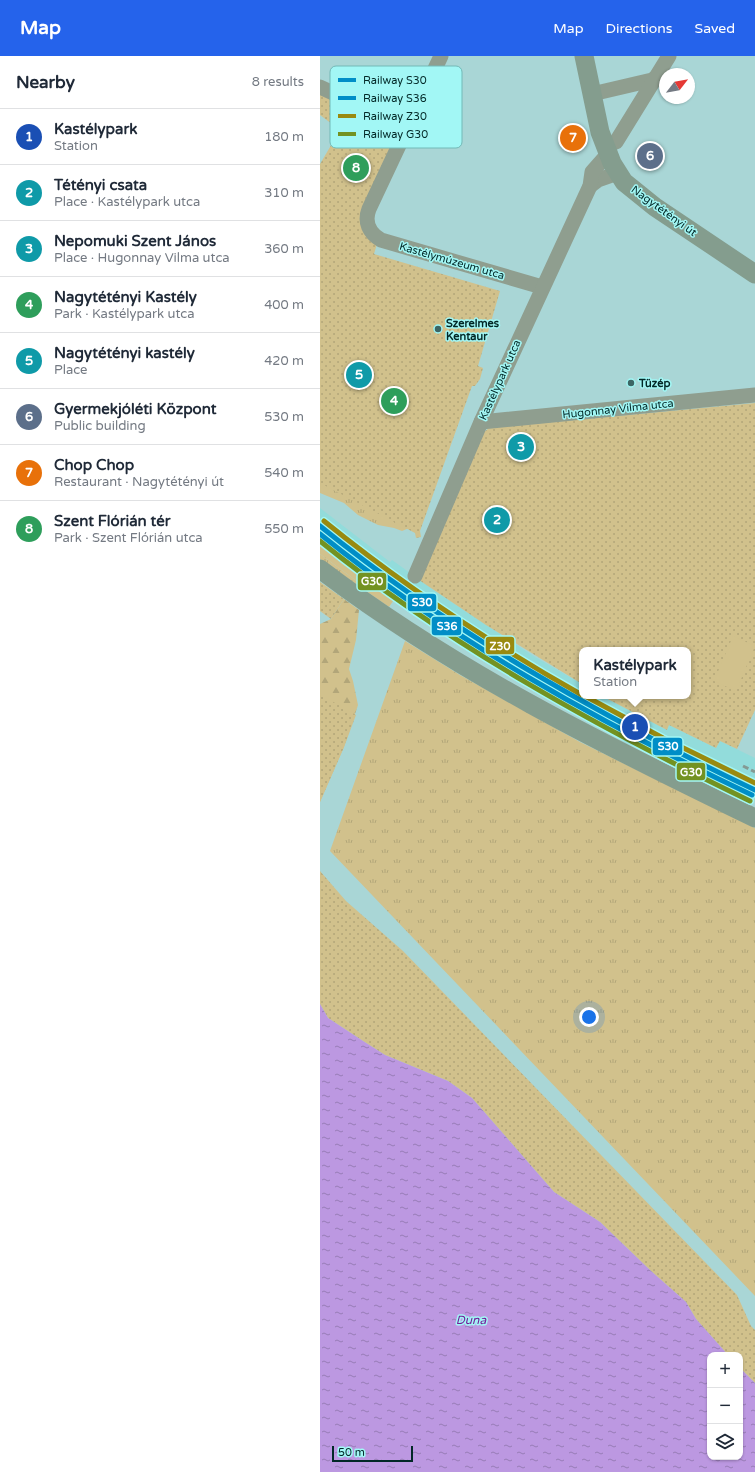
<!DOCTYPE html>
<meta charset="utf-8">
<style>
:root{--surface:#fff;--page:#f6f6f7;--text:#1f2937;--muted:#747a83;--line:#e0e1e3;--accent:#2563eb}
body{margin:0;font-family:"Varela Round",sans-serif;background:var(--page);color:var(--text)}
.controls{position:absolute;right:12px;bottom:12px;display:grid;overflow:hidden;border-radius:8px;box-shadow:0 1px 3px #0004}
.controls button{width:36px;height:36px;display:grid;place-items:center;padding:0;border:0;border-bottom:1px solid var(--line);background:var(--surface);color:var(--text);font:20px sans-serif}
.compass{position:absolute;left:339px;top:12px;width:36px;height:36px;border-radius:50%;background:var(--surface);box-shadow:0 1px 3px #0004;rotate:59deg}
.scale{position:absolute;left:12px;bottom:10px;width:81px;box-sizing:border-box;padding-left:4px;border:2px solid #022827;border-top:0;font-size:11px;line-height:14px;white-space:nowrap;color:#022827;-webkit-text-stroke:3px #a2f7f5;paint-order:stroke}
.you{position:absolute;left:269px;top:961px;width:14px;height:14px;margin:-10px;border:3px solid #fff;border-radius:50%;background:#1a73e8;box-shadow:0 0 0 6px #1a73e833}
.badge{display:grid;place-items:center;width:26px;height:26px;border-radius:50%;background:var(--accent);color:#fff;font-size:13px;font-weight:700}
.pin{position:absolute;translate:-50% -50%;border:2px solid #fff;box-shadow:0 1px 4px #0006}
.popup{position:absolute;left:259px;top:591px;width:112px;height:52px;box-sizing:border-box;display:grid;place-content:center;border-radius:8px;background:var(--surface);filter:drop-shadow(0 1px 3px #0005);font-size:13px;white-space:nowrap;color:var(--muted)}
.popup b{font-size:15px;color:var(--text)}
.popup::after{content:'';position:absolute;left:50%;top:100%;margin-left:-8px;border:8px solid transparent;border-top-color:var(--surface)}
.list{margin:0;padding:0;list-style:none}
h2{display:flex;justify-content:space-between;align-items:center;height:52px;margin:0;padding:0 16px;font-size:17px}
h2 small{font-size:13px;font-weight:400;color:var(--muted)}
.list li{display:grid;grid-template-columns:26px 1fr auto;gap:12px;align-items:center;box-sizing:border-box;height:56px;padding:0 16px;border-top:1px solid var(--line)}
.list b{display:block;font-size:15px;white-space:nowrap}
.list p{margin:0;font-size:13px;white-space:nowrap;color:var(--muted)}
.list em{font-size:13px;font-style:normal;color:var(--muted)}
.icon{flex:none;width:22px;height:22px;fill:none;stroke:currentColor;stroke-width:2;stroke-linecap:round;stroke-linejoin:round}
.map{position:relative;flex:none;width:435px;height:1416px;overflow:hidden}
header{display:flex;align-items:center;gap:24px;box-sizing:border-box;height:56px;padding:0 20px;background:var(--accent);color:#fff}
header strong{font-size:19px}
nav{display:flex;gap:22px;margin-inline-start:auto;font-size:14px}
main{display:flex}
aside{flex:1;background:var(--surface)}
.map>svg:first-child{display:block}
.built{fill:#92dcdb}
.grass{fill:url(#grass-tufts)}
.forest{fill:url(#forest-firs)}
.park{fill:url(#park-dots)}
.pitch{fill:#d1c18c}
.water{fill:url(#water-ripples)}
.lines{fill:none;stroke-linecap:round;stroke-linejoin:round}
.minor{stroke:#8f9e8f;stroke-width:15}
.major{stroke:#849d8e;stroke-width:19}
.rail{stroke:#849a93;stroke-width:3;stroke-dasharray:6 3;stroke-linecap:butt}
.rail-1-casing{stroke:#a2f7f5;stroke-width:8}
.rail-2-casing{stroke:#a2f7f5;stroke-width:8}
.rail-3-casing{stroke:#a2f7f5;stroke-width:8}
.rail-4-casing{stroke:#a2f7f5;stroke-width:8}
.rail-1{stroke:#008ec7;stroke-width:5}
.rail-2{stroke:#008ec7;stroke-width:5}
.rail-3{stroke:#998a10;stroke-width:5}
.rail-4{stroke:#739222;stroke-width:5}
.poi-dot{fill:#3c6564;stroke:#a2f7f5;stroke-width:1.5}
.labels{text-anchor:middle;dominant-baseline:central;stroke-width:3;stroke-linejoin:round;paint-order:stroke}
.street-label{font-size:11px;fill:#022827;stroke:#a2f7f5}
.poi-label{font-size:11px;font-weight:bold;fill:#022827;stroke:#a2f7f5;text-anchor:start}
.water-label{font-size:12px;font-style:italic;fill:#751798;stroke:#a2f7f5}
.key{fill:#a2f7f5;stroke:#72b9b7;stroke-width:1}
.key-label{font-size:11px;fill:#022827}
.line-badge{stroke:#a2f7f5;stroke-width:1.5}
.badge-label{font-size:11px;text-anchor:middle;font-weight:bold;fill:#fff}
</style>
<header>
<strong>Map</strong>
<nav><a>Map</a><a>Directions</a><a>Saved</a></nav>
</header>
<main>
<aside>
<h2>Nearby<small>8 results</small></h2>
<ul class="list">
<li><span class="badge" style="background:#1a4fb4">1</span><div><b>Kastélypark</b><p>Station</p></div><em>180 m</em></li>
<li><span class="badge" style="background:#0f9aa8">2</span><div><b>Tétényi csata</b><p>Place · Kastélypark utca</p></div><em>310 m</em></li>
<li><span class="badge" style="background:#0f9aa8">3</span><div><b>Nepomuki Szent János</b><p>Place · Hugonnay Vilma utca</p></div><em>360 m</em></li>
<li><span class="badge" style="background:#2e9e5b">4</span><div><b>Nagytétényi Kastély</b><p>Park · Kastélypark utca</p></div><em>400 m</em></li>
<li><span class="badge" style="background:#0f9aa8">5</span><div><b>Nagytétényi kastély</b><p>Place</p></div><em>420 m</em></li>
<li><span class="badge" style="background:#5c6f8a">6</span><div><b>Gyermekjóléti Központ</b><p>Public building</p></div><em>530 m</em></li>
<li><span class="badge" style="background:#e8710a">7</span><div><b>Chop Chop</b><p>Restaurant · Nagytétényi út</p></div><em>540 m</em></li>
<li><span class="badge" style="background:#2e9e5b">8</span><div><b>Szent Flórián tér</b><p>Park · Szent Flórián utca</p></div><em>550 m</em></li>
</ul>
</aside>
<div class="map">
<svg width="435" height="1416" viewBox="0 0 435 1416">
<defs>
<pattern id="grass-tufts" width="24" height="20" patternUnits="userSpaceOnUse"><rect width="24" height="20" fill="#d1c18c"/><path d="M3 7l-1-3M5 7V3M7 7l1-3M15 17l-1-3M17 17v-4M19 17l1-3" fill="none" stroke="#b2a679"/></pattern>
<pattern id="forest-firs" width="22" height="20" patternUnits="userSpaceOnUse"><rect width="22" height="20" fill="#d1c18c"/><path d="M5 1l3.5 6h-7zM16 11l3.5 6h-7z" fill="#b2a679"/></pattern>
<pattern id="park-dots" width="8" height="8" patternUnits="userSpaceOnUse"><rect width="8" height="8" fill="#d1c18c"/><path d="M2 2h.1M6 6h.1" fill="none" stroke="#b2a679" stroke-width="1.8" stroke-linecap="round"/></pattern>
<pattern id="water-ripples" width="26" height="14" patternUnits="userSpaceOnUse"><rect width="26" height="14" fill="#bc98e1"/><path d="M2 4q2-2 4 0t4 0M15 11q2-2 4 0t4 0" fill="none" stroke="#977cb6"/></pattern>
</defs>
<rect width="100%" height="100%" fill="#a9d6d6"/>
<!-- built -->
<polygon class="built" points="0,452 70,506 72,504 118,537 215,601 262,628 262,640 282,640 347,674 349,669 396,692 400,685 435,702 435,743 419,736 417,740 347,708 349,703 269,661 203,623 110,561 106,566 79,548 83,541 0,478"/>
<!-- grass -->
<g class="grass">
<polygon points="0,417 94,470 82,475 74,472 58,469 38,459 24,447 0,437"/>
<polygon points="0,498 46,532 66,529 78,538 69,551 0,503"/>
<polygon points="85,585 140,619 260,686 435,772 435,1240 10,795"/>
</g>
<!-- forest -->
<g class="forest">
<polygon points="0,478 66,529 46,532 0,498"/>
<polygon points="24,543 39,554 36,584 29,613 33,625 38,649 24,691 0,746 0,568 11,563"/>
</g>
<!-- park -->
<g class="park">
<polygon points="0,33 80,73 46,149 57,188 54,198 180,235 158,310 163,312 160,323 155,330 152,330 100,475 101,481 96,482 95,477 0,427 0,108 20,74 0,59"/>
<polygon points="435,347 435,654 417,693 400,685 396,692 349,669 347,674 282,640 368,640 368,594 262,594 262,628 166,569 99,524 164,376 169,372"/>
<polygon points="0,526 24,543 11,563 0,555"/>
<polygon points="0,634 10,644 36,659 24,691 0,746"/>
<polygon points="0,815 26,845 83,895 417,1239 431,1270 435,1274 435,1327 420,1312 420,1299 408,1299 376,1263 366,1246 331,1215 280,1166 234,1136 152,1042 128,1025 65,999 43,985 8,962 0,948"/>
</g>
<!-- pitch -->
<polygon class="pitch" points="413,580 435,590 416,635 394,625"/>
<!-- water -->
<polygon class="water" points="0,948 8,962 43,985 65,999 128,1025 152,1042 234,1136 280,1166 331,1215 366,1246 376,1263 408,1299 390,1299 390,1401 420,1401 420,1312 435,1327 435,1416 0,1416"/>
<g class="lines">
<!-- minor -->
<g class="minor">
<path d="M121,0L49,153C44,166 49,177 61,184L222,231"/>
<polyline points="0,31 87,71"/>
<polyline points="272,38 332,24 337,21"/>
<polyline points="296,86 349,0"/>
<polyline points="270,130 278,124 298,117"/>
<polyline points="161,366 435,339"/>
<polyline points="95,520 161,366 270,130 272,116 287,99"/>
</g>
<!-- major -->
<g class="major">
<polyline points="264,0 280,76 292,107 304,126 335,151 435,218"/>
<path d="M0,513C134,615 284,689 435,762"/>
</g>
<!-- rail -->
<polyline class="rail" points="423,710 435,716"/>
<!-- rail-1 casing -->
<g class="rail-1-casing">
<path id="rail-1" d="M0,470C132,577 282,661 435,734"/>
</g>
<!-- rail-2 casing -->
<g class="rail-2-casing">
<path id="rail-2" d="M0,478C131,584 280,667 432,739"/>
</g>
<!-- rail-3 casing -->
<g class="rail-3-casing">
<g id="rail-3">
<path d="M4,465C84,530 172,588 262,639"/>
<polyline points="265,640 343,682 435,727"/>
</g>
</g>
<!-- rail-4 casing -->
<g class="rail-4-casing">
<path id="rail-4" d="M0,485C131,591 279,672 430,745"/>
</g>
<!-- rail-1 -->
<use href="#rail-1" class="rail-1"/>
<!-- rail-2 -->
<use href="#rail-2" class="rail-2"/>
<!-- rail-3 -->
<use href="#rail-3" class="rail-3"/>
<!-- rail-4 -->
<use href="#rail-4" class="rail-4"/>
</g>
<!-- markers -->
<g class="poi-dot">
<circle cx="118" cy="273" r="4"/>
<circle cx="311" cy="327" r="4"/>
</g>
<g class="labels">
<!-- street labels -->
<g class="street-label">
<text transform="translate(344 155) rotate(36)">Nagytétényi út</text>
<text transform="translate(132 205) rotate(16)">Kastélymúzeum utca</text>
<text transform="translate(180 324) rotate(-66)">Kastélypark utca</text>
<text transform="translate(298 353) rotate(-6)">Hugonnay Vilma utca</text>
</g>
<!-- poi labels -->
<g class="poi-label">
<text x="126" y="267">Szerelmes<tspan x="126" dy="13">Kentaur</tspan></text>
<text x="319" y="327">Tüzép</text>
</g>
<!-- water labels -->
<g class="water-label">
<text x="151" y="1264">Duna</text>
</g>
</g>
<!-- legend -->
<rect x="10" y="10" width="132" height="82" rx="6" class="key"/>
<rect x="18" y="22" width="18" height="4" fill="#008ec7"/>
<rect x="18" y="40" width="18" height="4" fill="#008ec7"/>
<rect x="18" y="58" width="18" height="4" fill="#998a10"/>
<rect x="18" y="76" width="18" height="4" fill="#739222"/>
<g class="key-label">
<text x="43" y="28">Railway S30</text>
<text x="43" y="46">Railway S36</text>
<text x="43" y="64">Railway Z30</text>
<text x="43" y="82">Railway G30</text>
</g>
<g class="line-badge">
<rect x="37" y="516" width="30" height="19" rx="4" fill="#739222"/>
<rect x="87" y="537" width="30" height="19" rx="4" fill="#008ec7"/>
<rect x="111" y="560" width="31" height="20" rx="4" fill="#008ec7"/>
<rect x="165" y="580" width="30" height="19" rx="4" fill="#998a10"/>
<rect x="332" y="681" width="31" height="19" rx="4" fill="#008ec7"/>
<rect x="356" y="706" width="30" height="19" rx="4" fill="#739222"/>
</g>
<g class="badge-label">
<text x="52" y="529">G30</text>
<text x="102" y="550">S30</text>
<text x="127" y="574">S36</text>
<text x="180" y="594">Z30</text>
<text x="348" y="694">S30</text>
<text x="371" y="720">G30</text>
</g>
</svg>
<div class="controls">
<button>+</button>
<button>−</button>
<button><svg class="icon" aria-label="layers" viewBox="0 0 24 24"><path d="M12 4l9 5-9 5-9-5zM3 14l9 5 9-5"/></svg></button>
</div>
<svg class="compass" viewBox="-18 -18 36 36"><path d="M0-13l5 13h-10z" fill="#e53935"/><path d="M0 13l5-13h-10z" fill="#747a83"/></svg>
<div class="scale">50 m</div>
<div class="you"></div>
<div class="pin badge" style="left:315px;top:671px;background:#1a4fb4">1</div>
<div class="popup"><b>Kastélypark</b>Station</div>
<div class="pin badge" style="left:177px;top:464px;background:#0f9aa8">2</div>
<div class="pin badge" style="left:201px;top:391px;background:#0f9aa8">3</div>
<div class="pin badge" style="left:74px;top:345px;background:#2e9e5b">4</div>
<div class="pin badge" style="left:39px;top:319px;background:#0f9aa8">5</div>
<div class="pin badge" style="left:330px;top:100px;background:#5c6f8a">6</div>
<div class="pin badge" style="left:253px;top:82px;background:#e8710a">7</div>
<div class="pin badge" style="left:36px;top:112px;background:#2e9e5b">8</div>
</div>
</main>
